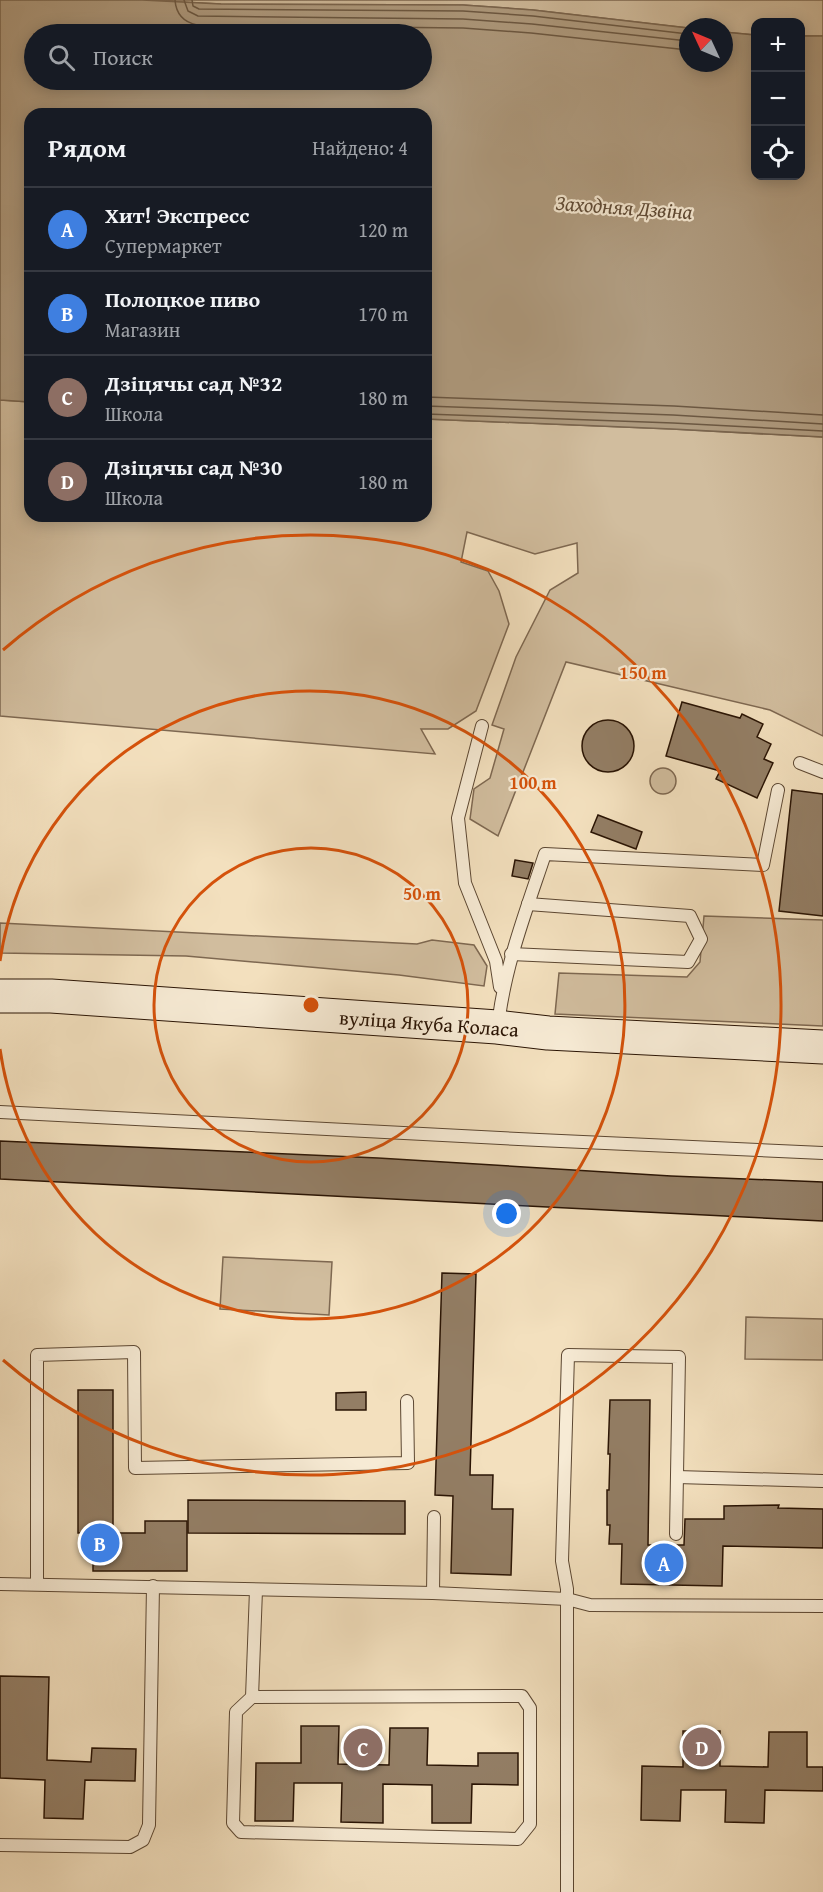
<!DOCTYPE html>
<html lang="ru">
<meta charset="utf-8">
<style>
:root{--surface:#171b24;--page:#20242c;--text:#f1f3f6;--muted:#9ea1a6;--line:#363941;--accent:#8c9099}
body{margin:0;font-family:"Gentium Book Plus",serif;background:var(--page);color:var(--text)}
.controls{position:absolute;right:18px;top:18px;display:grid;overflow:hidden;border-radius:12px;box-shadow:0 3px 15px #0003}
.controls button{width:54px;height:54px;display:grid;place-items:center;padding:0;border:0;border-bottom:2px solid var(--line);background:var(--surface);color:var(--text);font:30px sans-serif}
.compass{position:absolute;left:679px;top:18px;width:54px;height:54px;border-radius:50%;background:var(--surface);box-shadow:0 3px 15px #0003;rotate:314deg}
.you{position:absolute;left:507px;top:1214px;width:21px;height:21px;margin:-15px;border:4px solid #fff;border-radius:50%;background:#1a73e8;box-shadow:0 0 0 9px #1a73e833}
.badge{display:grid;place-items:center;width:39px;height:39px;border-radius:50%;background:var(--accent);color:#fff;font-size:20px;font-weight:700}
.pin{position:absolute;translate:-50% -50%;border:3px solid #fff;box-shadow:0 2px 6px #0006}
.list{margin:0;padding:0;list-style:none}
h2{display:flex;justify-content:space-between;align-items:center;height:78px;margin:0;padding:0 24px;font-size:26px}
h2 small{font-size:20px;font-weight:400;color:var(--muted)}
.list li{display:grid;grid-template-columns:39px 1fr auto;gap:18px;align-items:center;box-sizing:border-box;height:84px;padding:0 24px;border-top:2px solid var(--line)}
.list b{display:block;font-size:22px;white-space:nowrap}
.list p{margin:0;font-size:20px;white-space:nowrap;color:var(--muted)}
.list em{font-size:20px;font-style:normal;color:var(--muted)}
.icon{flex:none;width:33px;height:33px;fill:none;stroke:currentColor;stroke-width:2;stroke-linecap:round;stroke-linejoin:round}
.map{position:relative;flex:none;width:823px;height:1892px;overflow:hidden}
.search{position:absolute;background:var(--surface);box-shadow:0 3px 15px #0003;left:24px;top:24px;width:408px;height:66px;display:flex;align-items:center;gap:15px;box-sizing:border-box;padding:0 21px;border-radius:33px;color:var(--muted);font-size:22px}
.panel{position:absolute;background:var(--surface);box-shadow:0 3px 15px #0003;left:24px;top:108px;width:408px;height:414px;border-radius:18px}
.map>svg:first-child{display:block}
.green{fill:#d1bd9e;stroke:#7e6851;stroke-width:1.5}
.water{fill:#af9b7f;stroke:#7a654e;stroke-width:1.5;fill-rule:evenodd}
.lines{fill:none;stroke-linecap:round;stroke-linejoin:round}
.shore{stroke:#6c5842;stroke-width:1.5}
.building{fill:#937e65;stroke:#2a1404;stroke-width:1.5}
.lane-casing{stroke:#5c4732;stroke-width:14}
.secondary-casing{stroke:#2a1404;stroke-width:35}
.lane{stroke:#f7ebd5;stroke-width:12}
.secondary{stroke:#f7ebd5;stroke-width:33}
.ring{fill:none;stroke:#d5520b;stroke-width:3}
.labels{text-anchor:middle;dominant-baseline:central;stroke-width:4.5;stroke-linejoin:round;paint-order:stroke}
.street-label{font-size:20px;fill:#2a1404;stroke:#f7ebd5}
.water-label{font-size:21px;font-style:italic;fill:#5f4a35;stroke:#f7ebd5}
.centre{fill:#d5520b;stroke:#f7ebd5;stroke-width:3}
.ring-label{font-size:18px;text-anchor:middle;font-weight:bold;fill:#d5520b;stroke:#f7ebd5;stroke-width:4.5;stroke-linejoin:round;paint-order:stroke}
</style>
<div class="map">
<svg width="823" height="1892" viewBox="0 0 823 1892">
<rect width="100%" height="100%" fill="#f3e0be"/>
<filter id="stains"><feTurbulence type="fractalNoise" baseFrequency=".00333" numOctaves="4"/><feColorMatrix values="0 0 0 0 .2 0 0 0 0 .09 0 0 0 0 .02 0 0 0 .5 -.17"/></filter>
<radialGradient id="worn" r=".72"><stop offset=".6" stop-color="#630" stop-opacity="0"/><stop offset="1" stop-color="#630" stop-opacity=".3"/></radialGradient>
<!-- green -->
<g class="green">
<polygon points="142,0 823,0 823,36 801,36 800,22 756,22 755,35 724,32 724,27 688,28 533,10 463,5 221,4"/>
<polygon points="0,400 30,402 30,516 426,516 426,419 672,429 823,437 823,736 770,710 566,662 498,836 470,819 474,789 490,778 504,729 492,725 516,657 550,590 578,573 577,543 535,554 467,532 461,562 488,571 499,591 509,624 476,711 448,729 421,729 435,754 0,716"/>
<circle cx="663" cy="781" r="13"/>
<polygon points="704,916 823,920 823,1026 555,1014 559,973 687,977 700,962"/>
<polygon points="0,923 417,944 432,940 474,945 487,966 484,986 399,975 186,956 0,953"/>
<polygon points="223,1257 332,1262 329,1315 220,1309"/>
<polygon points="746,1317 823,1319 823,1360 745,1359"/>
</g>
<!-- water -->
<path class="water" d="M0,0H142L221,4L463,5L533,10L688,28V63H724V32L755,35L756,176H800L801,36H823V437L672,429L426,419V114H30V402L0,400ZM34,34H422V80H34Z"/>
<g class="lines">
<!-- shore -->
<g class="shore">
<path d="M175,0C176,14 183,22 197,25L463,28L531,33L688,50"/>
<polyline points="184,0 188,11 198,16 463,19 532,24 688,41"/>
<polyline points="192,0 193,6 199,9 463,11 533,16 688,34"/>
<polyline points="426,397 674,406 823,415"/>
<polyline points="426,406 673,415 823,424"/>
<polyline points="426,414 673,423 823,431"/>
</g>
</g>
<!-- building -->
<g class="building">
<polygon points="682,702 740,718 742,714 763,724 757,737 771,744 764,759 773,763 757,798 716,779 720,771 666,756"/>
<circle cx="608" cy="746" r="26"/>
<polygon points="792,790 823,794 823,916 779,911"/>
<polygon points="598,815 642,832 636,849 591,832"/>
<polygon points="515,860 533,863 528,879 512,876"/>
<polygon points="0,1141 378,1158 671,1176 823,1182 823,1221 0,1179"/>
<polygon points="442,1273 476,1274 470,1475 493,1475 492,1509 513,1509 511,1575 451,1573 453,1496 435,1495"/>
<polygon points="78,1390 113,1390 113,1533 145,1533 145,1521 187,1521 187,1571 93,1571 93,1533 78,1533"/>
<polygon points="366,1392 366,1410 336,1410 336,1393"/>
<polygon points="610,1400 650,1400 648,1545 684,1545 685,1519 724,1519 724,1506 779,1505 778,1508 823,1509 823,1548 723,1546 722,1586 621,1584 622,1544 609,1544 610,1525 607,1525 607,1490 609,1490 610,1454 608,1454"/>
<polygon points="188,1500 405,1501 405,1534 188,1533"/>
<polygon points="0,1676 49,1677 47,1760 91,1762 92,1748 136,1749 135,1781 85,1780 83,1819 44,1818 45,1780 0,1778"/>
<polygon points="301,1726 339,1726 338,1764 389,1765 390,1728 428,1728 427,1765 478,1766 478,1753 518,1753 518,1785 472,1784 471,1823 432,1823 432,1785 383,1784 383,1823 341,1822 342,1783 294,1783 293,1821 255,1821 256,1763 301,1763"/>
<polygon points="683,1731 720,1731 720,1766 768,1767 769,1732 807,1732 807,1767 823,1767 823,1791 765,1790 764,1823 725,1822 726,1790 681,1790 680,1821 641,1820 642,1766 683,1767"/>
</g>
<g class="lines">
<!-- lane casing -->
<g class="lane-casing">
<g id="lane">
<polyline points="482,726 458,818 465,883 496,961 500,987"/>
<polyline points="800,763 823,772"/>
<polyline points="511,954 688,962 701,939 690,916 528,904"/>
<path d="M498,1025C505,965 526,911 545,854L763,865L778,790"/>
<polyline points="0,1112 539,1140 823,1153"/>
<polyline points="677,1477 823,1481"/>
<polyline points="0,1584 433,1593 567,1599 590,1605 823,1606"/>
<polyline points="37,1584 37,1355 134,1352 135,1468 408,1463 407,1401"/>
<polyline points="433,1593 434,1517"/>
<polyline points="252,1697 522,1696 530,1708 530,1824 518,1839 241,1832 233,1823 236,1712 252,1697 256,1590"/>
<polyline points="0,1845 130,1847 143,1840 149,1825 153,1586"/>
<polyline points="567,1892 567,1589 562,1561 568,1355 679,1357 676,1534"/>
</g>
</g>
<!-- secondary casing -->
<g class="secondary-casing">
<polyline id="secondary" points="0,996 51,996 497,1027 548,1033 823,1047"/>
</g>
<!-- lane -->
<use href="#lane" class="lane"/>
<!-- secondary -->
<use href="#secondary" class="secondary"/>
</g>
<!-- distance rings -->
<g class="ring">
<circle cx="311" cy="1005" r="157"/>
<path d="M0 961A314 314 0 1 1 0 1049"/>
<path d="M3 650A470 470 0 1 1 3 1360"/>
</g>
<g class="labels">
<!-- street labels -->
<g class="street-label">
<text transform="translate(429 1023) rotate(4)">вуліца Якуба Коласа</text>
</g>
<!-- water labels -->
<g class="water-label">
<text transform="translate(624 207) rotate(4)">Заходняя Дзвіна</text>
</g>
</g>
<circle cx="311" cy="1005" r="9" class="centre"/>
<g class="ring-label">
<text x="643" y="679">150 m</text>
<text x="533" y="789">100 m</text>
<text x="422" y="900">50 m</text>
</g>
<rect width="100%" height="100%" filter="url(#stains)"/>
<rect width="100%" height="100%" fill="url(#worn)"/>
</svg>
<div class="controls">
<button>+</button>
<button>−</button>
<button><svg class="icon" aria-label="locate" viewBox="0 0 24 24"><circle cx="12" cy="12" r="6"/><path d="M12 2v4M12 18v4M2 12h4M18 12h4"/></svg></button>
</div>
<svg class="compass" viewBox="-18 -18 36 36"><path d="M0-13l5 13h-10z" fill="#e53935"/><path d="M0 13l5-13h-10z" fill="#9ea1a6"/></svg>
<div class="you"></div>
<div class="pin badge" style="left:664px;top:1563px;background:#3f7fe0">A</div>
<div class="pin badge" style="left:100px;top:1543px;background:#3f7fe0">B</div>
<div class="pin badge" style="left:363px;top:1748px;background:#8d6e63">C</div>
<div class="pin badge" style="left:702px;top:1747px;background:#8d6e63">D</div>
<div class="search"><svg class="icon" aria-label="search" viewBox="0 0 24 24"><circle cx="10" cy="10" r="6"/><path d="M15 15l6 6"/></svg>Поиск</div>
<section class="panel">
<h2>Рядом<small>Найдено: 4</small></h2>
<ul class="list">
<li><span class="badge" style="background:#3f7fe0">A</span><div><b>Хит! Экспресс</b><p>Супермаркет</p></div><em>120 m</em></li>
<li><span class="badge" style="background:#3f7fe0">B</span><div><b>Полоцкое пиво</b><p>Магазин</p></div><em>170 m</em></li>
<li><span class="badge" style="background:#8d6e63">C</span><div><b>Дзіцячы сад №32</b><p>Школа</p></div><em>180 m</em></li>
<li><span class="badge" style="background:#8d6e63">D</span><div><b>Дзіцячы сад №30</b><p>Школа</p></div><em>180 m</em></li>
</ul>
</section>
</div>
